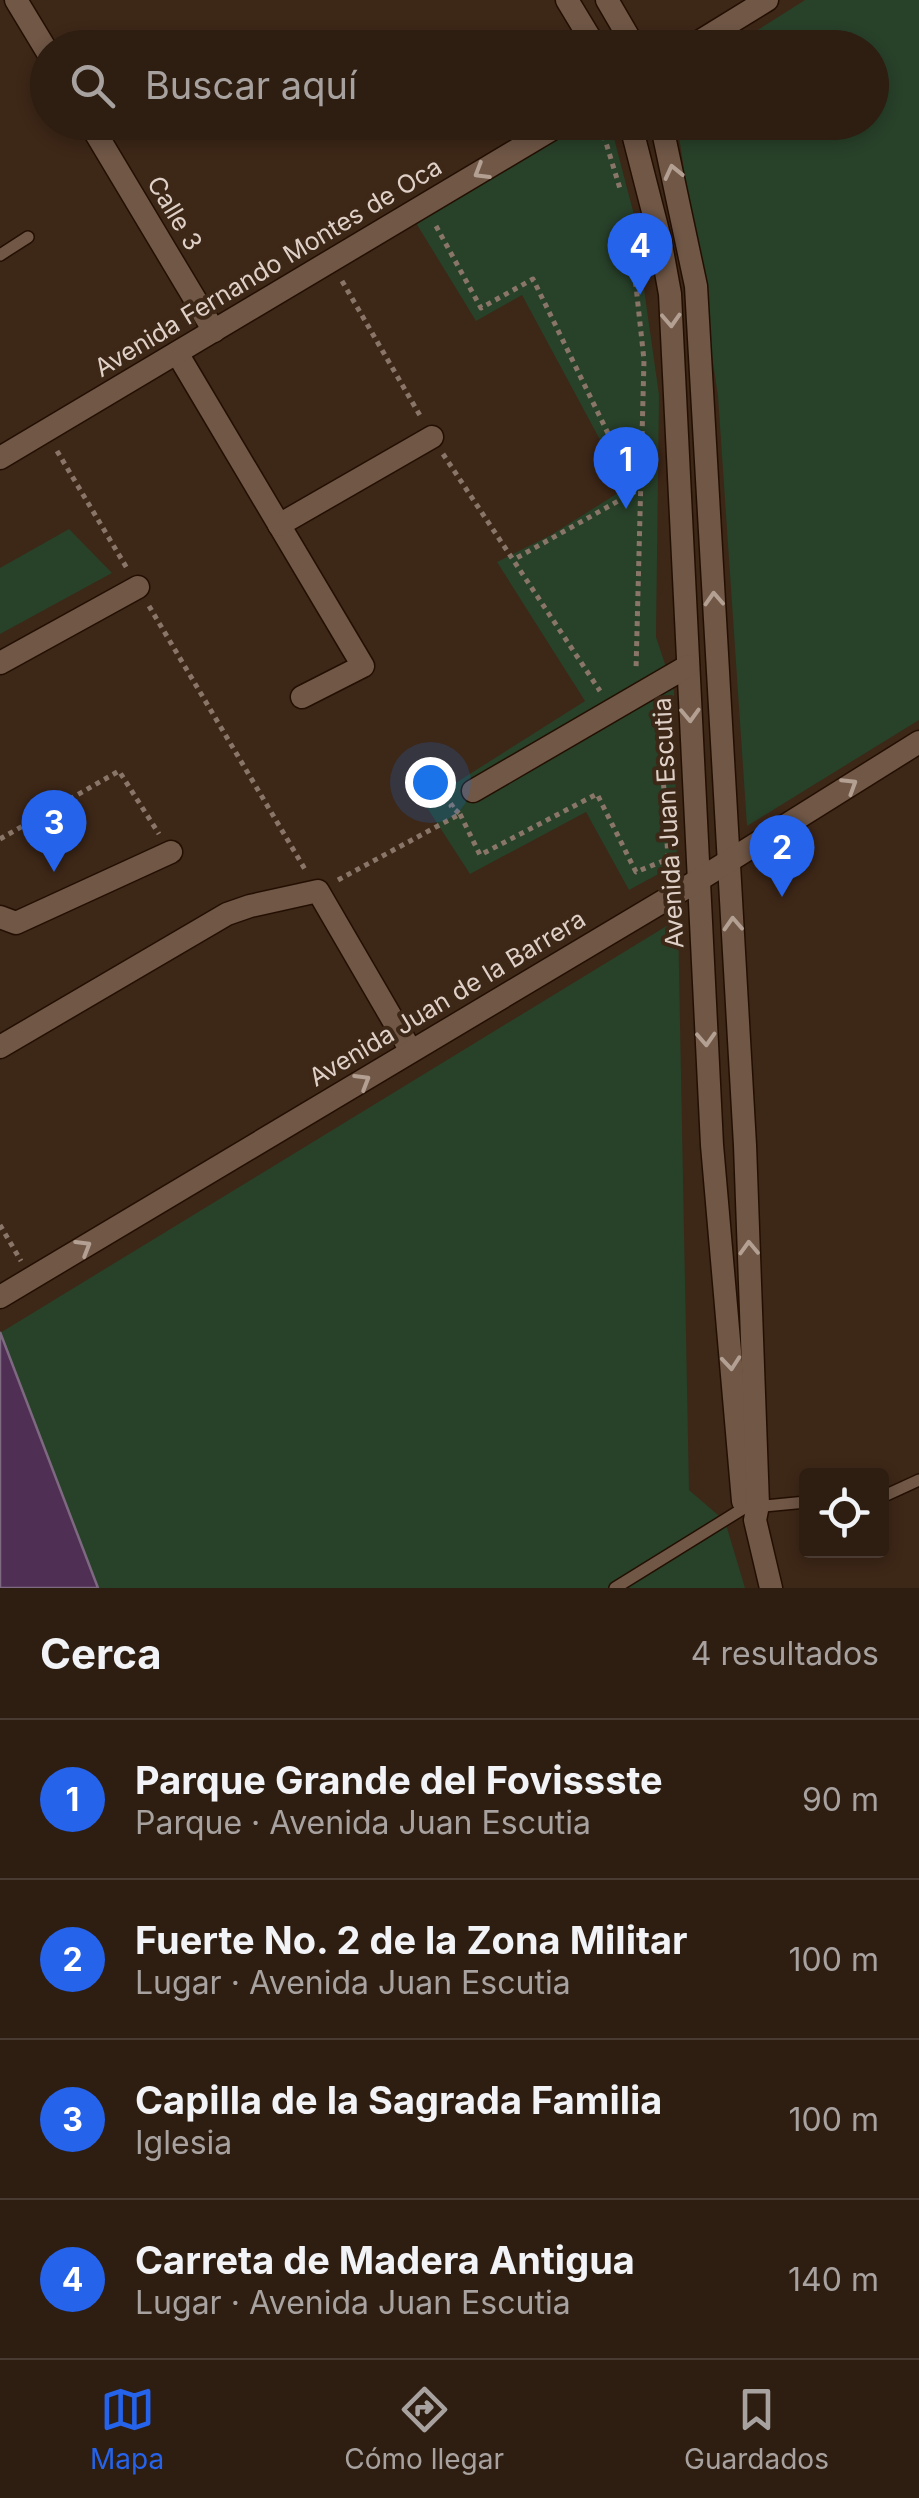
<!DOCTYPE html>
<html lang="es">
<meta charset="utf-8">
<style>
:root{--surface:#2e1d11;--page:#3a2a1f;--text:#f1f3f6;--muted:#a7a29f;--line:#493b31;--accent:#2563eb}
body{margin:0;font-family:Inter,sans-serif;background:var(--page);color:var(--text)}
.controls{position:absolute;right:30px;bottom:30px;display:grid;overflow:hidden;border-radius:10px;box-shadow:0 5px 15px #0003}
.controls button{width:90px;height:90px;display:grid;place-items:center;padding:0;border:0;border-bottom:2px solid var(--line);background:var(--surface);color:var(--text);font:50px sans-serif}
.you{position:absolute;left:430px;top:782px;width:35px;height:35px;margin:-25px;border:8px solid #fff;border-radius:50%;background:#1a73e8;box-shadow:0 0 0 15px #1a73e833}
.badge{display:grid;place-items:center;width:65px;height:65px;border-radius:50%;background:var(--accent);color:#fff;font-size:32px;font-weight:700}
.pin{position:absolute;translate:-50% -82px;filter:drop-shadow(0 2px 5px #0008)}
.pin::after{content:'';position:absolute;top:52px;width:35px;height:30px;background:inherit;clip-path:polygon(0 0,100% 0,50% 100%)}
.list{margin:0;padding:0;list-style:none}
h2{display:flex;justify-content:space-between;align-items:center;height:130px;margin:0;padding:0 40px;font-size:42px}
h2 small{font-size:32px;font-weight:400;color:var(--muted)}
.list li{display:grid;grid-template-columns:65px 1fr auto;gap:30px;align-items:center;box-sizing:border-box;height:160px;padding:0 40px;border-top:2px solid var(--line)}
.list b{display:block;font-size:38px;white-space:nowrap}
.list p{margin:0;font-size:32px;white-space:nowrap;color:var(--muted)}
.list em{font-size:32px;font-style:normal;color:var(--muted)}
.icon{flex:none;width:55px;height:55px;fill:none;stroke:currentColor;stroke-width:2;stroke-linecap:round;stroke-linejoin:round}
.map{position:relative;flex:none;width:919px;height:1588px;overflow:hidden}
.search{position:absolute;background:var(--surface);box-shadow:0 5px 15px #0003;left:30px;right:30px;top:30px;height:110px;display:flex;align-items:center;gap:25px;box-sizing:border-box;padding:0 35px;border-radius:55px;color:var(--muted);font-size:38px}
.sheet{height:770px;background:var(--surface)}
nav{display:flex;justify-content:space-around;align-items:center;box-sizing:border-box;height:140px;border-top:2px solid var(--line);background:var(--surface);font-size:28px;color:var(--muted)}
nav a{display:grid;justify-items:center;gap:5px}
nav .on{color:var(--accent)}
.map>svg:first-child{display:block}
.green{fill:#284129}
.building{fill:#502f55;stroke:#7e6a80;stroke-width:2.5}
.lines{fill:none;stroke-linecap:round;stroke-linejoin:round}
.lane-casing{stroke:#230f02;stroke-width:14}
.street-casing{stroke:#230f02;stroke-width:25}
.path{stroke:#897669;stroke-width:5;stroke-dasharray:5 5;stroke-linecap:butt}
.lane{stroke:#705746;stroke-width:11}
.street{stroke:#705746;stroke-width:22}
.oneway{stroke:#b3a093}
.labels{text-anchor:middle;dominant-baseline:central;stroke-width:8;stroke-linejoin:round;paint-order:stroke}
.street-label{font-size:25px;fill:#dfd0c7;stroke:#3d2717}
</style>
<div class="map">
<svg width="919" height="1588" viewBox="0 0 919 1588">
<rect width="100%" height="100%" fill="#3d2717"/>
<!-- green -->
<g class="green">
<polygon points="805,0 919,0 919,720 747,826 718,396 677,123 872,122 872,48 731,47"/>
<polygon points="585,123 610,123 633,211 659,395 656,637 674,691 677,864 629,890 586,812 470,874 424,803 585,701 497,562 551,535 626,488 522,295 476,321 416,223"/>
<polygon points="69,529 112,573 0,634 0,568"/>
<polygon points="678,919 689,1490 725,1521 745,1588 0,1588 0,1333"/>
</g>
<!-- building -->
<polygon class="building" points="0,1332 98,1588 0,1588"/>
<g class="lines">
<!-- lane casing -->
<g class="lane-casing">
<g id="lane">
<polyline points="0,255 28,237"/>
<polyline points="882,1497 919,1480"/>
<polyline points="615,1588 744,1508 806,1502"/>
</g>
</g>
<!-- street casing -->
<g class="street-casing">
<g id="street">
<polyline points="16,0 48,53"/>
<polyline points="567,0 596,48"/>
<polyline points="607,0 635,48"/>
<polyline points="689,48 767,0"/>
<polyline points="89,122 214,331"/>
<polyline points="630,122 660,239 670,294 712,1145 743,1501"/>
<polyline points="661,122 696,286 745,1145 758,1505 755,1520 771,1588"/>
<polyline points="177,353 363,666 302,697"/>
<polyline points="0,458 564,122"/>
<polyline points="279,525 432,437"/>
<polyline points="0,663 138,587"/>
<polyline points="473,791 688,666"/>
<polyline points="0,917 16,923 171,852"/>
<polyline points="0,1047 227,914 250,906 318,891 411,1051"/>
<polyline points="0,1297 697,881 919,742"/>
</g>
</g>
<!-- path -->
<g class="path">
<polyline points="585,132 600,123 621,192"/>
<polyline points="629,222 644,360 636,670"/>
<polyline points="436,226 481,308 533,279 636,491 513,560"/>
<polyline points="342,281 422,419"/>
<polyline points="57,451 128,570"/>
<polyline points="443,454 600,691"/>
<polyline points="149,606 306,871"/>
<polyline points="460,814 480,855 597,794 636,872 668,859 659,707"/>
<polyline points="0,839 119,771 159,834"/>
<polyline points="338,880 460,814 451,806 454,804"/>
<polyline points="0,1225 21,1261"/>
</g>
<!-- lane -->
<use href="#lane" class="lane"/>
<!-- street -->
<use href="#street" class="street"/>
</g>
<!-- one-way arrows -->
<defs><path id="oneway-chevron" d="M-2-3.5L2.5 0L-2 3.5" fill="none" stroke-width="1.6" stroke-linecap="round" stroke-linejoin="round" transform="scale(2.5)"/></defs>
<g class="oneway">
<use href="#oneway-chevron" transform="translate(481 172) rotate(149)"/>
<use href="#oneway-chevron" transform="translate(673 172) rotate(-103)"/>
<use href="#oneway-chevron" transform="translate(671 320) rotate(87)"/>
<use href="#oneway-chevron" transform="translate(714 599) rotate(-93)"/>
<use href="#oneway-chevron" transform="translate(690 715) rotate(88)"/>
<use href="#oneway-chevron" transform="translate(850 785) rotate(-32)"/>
<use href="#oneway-chevron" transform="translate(733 924) rotate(-93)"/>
<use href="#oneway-chevron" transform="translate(706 1039) rotate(87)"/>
<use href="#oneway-chevron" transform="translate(363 1081) rotate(-31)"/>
<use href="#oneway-chevron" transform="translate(84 1247) rotate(-31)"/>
<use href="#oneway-chevron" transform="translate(749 1248) rotate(-92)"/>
<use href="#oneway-chevron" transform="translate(731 1363) rotate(85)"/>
</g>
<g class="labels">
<!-- street labels -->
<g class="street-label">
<text transform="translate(175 213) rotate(59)">Calle 3</text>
<text transform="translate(268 267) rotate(-31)">Avenida Fernando Montes de Oca</text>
<text transform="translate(668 823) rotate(-93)">Avenida Juan Escutia</text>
<text transform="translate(447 998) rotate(-31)">Avenida Juan de la Barrera</text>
</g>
</g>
</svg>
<div class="controls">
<button><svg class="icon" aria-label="locate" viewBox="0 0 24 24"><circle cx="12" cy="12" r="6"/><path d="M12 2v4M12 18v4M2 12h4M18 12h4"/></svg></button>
</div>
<div class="you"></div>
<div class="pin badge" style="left:626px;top:509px">1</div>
<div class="pin badge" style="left:782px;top:897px">2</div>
<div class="pin badge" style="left:54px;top:872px">3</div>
<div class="pin badge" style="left:640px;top:295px">4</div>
<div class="search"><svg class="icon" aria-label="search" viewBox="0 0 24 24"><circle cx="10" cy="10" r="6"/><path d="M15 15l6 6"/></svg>Buscar aquí</div>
</div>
<section class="sheet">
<h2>Cerca<small>4 resultados</small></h2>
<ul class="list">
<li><span class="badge">1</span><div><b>Parque Grande del Fovissste</b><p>Parque · Avenida Juan Escutia</p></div><em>90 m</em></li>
<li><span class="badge">2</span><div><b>Fuerte No. 2 de la Zona Militar</b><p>Lugar · Avenida Juan Escutia</p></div><em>100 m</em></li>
<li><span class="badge">3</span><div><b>Capilla de la Sagrada Familia</b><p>Iglesia</p></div><em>100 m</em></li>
<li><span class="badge">4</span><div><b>Carreta de Madera Antigua</b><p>Lugar · Avenida Juan Escutia</p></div><em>140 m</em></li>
</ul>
</section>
<nav>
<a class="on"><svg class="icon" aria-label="map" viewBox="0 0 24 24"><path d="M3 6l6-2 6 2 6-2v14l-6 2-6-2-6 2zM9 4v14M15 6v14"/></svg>Mapa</a>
<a><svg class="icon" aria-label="directions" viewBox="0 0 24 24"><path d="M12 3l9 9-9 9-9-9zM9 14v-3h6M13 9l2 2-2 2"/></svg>Cómo llegar</a>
<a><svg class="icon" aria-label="saved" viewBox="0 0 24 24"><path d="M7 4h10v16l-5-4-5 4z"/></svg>Guardados</a>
</nav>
